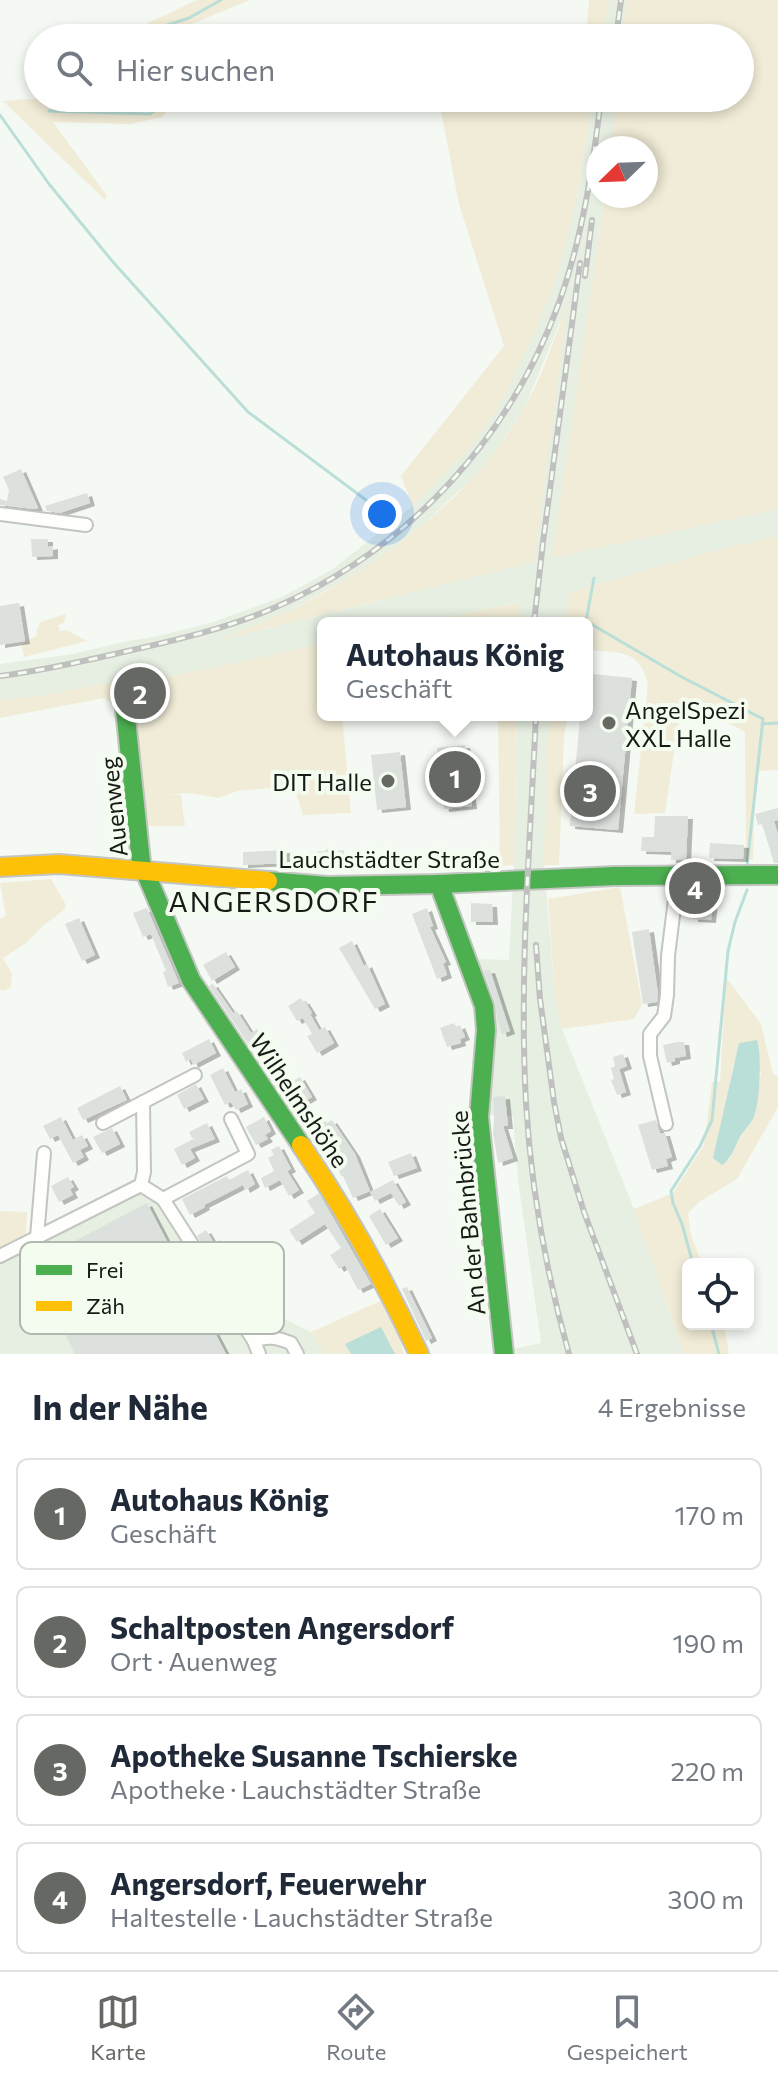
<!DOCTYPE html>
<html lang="de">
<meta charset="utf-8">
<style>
:root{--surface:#fff;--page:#f2f2f3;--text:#1f2937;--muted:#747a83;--line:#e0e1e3;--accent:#656863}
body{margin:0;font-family:Commissioner,sans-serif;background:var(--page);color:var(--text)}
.controls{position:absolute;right:24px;bottom:24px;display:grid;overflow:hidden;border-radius:12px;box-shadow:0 4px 12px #0003}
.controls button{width:72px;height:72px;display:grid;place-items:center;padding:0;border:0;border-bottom:2px solid var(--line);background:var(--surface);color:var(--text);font:40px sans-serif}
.compass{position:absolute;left:586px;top:136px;width:72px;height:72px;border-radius:50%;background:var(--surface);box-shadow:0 4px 12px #0003;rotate:247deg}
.you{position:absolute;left:382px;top:514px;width:28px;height:28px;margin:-20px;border:6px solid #fff;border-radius:50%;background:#1a73e8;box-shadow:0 0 0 12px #1a73e833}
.badge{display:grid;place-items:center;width:52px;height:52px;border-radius:50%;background:var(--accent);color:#fff;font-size:26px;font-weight:700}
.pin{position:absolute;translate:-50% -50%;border:4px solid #fff;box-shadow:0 2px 8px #0006}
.popup{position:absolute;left:317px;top:617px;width:276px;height:104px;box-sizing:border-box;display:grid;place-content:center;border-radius:12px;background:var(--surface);filter:drop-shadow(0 2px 6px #0005);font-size:26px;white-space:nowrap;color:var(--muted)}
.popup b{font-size:30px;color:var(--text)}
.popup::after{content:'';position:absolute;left:50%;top:100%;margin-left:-16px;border:16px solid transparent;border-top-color:var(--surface)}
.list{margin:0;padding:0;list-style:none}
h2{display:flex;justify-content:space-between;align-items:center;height:104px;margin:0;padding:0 32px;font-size:34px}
h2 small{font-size:26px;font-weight:400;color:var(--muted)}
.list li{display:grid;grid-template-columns:52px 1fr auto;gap:24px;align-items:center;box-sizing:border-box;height:112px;margin:0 16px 16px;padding:0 16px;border:2px solid var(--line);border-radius:12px}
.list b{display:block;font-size:30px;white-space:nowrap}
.list p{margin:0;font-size:26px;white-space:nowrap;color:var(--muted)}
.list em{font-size:26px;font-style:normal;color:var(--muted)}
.icon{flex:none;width:44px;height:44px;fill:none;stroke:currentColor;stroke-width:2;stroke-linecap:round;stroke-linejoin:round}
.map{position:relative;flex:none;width:778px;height:1354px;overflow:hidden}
.search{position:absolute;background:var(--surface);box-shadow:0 4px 12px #0003;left:24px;right:24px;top:24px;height:88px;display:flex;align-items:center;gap:20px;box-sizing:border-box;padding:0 28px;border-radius:44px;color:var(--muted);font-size:30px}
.sheet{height:616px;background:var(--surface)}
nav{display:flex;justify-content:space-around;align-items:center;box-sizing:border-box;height:112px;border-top:2px solid var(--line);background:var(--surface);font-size:22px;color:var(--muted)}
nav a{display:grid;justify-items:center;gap:4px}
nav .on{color:var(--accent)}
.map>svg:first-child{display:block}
.built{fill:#e6efe2;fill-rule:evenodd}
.green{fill:#f1ecd7;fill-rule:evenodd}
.water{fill:#badfd8}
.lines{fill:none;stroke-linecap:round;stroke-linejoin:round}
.stream{stroke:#badfd8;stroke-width:3}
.building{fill:#dde1dd;filter:url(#shadow)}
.street-casing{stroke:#c2c5c0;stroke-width:16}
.fast-casing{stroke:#c2c5c0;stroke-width:22}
.slow-casing{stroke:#c2c5c0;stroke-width:22}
.street{stroke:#fefefd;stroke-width:12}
.fast{stroke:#4caf50;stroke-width:18}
.slow{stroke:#ffc107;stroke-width:18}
.rail-casing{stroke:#bfc0bf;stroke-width:6}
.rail{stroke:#f4fcf0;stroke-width:3;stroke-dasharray:9;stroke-linecap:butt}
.poi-dot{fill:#656863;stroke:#f4fcf0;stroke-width:3}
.labels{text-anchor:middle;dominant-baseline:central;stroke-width:8;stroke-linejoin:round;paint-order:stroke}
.poi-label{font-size:24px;fill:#171a16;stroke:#f4fcf0;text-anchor:start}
.street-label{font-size:24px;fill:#171a16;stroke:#f4fcf0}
.quarter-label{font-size:28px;letter-spacing:2px;fill:#171a16;stroke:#f4fcf0}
.key{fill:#f4fcf0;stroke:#b2b8af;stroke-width:2}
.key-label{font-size:22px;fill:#171a16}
</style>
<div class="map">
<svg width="778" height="1354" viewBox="0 0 778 1354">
<defs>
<filter id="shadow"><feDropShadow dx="5" dy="3" stdDeviation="0" flood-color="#0004"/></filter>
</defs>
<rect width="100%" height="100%" fill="#f5f9f3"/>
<!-- built -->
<g class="built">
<polygon points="609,0 626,0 622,38 603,38"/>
<path d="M593,98H616L611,148H598V196H605L552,558L778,509V536L709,552L569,593L566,623H519V602L420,623H323V644L148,681L152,704L129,708L123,680L51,694L0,700V664L73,654L123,642L158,636L210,623L282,597L333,569L413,506L496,411L538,325L554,284L565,247L579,185ZM566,308L534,562L262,630L298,606L359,572L381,557L424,524L486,465L524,409Z"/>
<polygon points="517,715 558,715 544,865 555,996 562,1029 634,1209 684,1354 504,1354 508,1350 541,1343 518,1180 513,1116 487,1115 476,959 509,960 514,865"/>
<polygon points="141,1185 163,1199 253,1326 285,1319 311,1332 325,1354 0,1354 0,1257"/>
</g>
<!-- green -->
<g class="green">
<polygon points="197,0 250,0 158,38 134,38 144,25"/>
<polygon points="589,0 609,0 603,38 586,38"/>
<polygon points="626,0 778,0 778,509 552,558 605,196 646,196 646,148 611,148 616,98 740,98 740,38 622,38"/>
<polygon points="41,98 170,98 171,99 163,117 130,124 53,122 107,196 105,200 3,101"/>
<polygon points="475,98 593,98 579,185 565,247 554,284 538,325 496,412 468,450 413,506 401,476 504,346 459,204 440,106"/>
<path d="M568,303L534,562L217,641C245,629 274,619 301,605C387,559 473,496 523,410C542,377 554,339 568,303Z"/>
<path d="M778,536V770L758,771L754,814L753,860H746L745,732L682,697L665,813L634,814L648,684C639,648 619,653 587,650V623H565L569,593L709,552Z"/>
<polygon points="520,602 519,623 420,623"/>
<polygon points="66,614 64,623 58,625 60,631 66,630 87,641 24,657 22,645 25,642 36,636 37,629 41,622"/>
<polygon points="323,644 323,715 342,715 351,813 303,815 294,786 237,791 219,798 188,793 169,795 181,795 185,826 146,826 144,796 129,708 151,703 148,681"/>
<polygon points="123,680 119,683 119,713 112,703 104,698 0,718 0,700 52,694"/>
<polygon points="498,715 517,715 514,865 500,866"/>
<polygon points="551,715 568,715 564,737 559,865 544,865 547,744"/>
<polygon points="51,879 66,905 64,910 45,924 26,943 3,958 12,974 11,988 2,991 0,989 0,919 6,916 0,883"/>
<polygon points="620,887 642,1004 634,1019 562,1029 555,996 548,899"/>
<path d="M726,977L761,1024L773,1074L778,1076V1107L737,1179L699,1202L688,1213L690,1232L702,1264H688V1324H724L729,1354H684L634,1209L673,1193L704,1145L712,1082H720ZM734,1062L761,1072L755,1116L741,1136L729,1160L713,1158L723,1118Z"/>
<polygon points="0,1211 27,1212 26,1234 0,1247"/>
<polygon points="387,1298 404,1354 325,1354 311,1332"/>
</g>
<!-- water -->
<g class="water">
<path d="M757,1040C762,1056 760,1103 754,1117C750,1125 743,1131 739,1139C734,1149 731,1159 722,1165L713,1158L739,1043Z"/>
<polygon points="381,1327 395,1354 351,1354 345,1344"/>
</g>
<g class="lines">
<!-- stream -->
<g class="stream">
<polyline points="151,38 161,27 189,18 221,0"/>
<polyline points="49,111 150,114 160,106 160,98"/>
<polyline points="0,115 49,184 113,262 248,412 382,512"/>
<polyline points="594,578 586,621 680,676 763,719 747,866"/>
<polyline points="762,724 778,723"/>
<polyline points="693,1264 682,1224 673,1203 671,1191 700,1146 712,1120 728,951 735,922 747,890"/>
<polyline points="711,1324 719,1354"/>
</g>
</g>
<!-- building -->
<g class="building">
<polygon points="21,469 38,508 34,509 0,505 0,499 7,501 9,490 3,477"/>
<polygon points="87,493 90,503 60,513 47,511 45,506"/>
<polygon points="31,539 48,539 48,547 53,546 53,556 32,557"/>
<polygon points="19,603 25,641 0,645 0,606"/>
<polygon points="593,674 632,678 618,830 570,826 580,718 589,719"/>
<polygon points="465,745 472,806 444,809 437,748"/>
<polygon points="400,752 406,807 377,810 371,755"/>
<polygon points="778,808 778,820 774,821 778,835 778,863 774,863 762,824 758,825 755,814"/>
<polygon points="655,816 688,816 686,860 671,860 671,852 641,851 642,837 654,837"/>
<polygon points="710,843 744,845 743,859 709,858"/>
<polygon points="336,848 336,851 344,850 346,865 303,867 302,853 326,851 326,849"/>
<polygon points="285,850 287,863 243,865 243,852"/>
<polygon points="695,897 713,899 711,920 693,919"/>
<polygon points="471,903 492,904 493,922 471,922"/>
<polygon points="147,908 179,983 168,987 163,972 166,971 151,934 143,937 133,913"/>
<polygon points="427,908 433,926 430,927 446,962 443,963 447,975 437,979 412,914"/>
<polygon points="79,918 95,955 82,961 65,924"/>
<polygon points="649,929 658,994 657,1002 643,1004 632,932"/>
<polygon points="352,941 364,966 367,964 385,1004 375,1009 339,948"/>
<polygon points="226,952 235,967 212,981 203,965"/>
<polygon points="490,970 510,1031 502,1034 497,1019 495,1002 484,971"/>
<polygon points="213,984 233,1013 237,1011 251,1033 257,1029 267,1046 255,1054 209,986"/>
<polygon points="301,998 303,1002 304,1000 312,1013 310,1014 319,1030 325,1027 334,1043 317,1053 307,1036 312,1034 303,1018 297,1021 288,1006"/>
<polygon points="454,1023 456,1027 460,1025 465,1037 460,1039 461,1043 447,1047 440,1028"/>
<polygon points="209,1039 216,1053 193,1065 191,1059 186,1062 182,1053"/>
<polygon points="677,1042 684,1042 686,1056 675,1058 675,1061 667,1063 663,1045"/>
<polygon points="623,1054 627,1066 619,1069 626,1092 617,1095 611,1080 614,1079 611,1068 615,1066 613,1057"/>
<polygon points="223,1068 235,1092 241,1089 248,1104 236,1110 231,1102 225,1105 210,1075"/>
<polygon points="300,1077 312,1097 300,1104 288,1084"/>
<polygon points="196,1084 204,1099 184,1109 177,1095"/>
<polygon points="120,1086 127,1100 83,1120 77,1108"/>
<polygon points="505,1096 508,1126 503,1126 513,1158 498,1163 493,1134 494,1119 493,1097"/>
<polygon points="304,1109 315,1127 325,1121 327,1123 332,1120 355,1154 370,1191 353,1198 343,1176 341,1176 334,1157 327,1162 295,1114"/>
<polygon points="61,1117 73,1140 82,1135 88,1146 80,1150 84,1157 73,1163 58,1135 50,1139 43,1126"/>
<polygon points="264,1117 271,1131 265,1135 268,1139 256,1145 246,1127"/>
<polygon points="656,1120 660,1133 665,1133 672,1157 666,1159 668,1166 652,1170 638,1125"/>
<polygon points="207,1123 215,1139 190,1149 195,1158 182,1165 174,1149 195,1138 192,1138 189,1132"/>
<polygon points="112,1128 120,1144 102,1153 93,1137"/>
<polygon points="279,1146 291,1169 287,1171 299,1190 289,1196 280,1180 265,1188 261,1178 274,1171 268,1158 274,1155 271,1150"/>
<polygon points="411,1153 417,1168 394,1176 388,1162"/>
<polygon points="248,1170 255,1184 245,1190 243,1185 204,1205 205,1207 190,1215 182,1199 227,1176 229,1180"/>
<polygon points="68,1177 74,1187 70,1189 73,1195 59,1202 51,1186"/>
<polygon points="393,1180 406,1202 399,1206 391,1193 375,1201 370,1192"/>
<polygon points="319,1193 371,1284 358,1290 345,1265 339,1269 330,1255 341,1248 325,1224 297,1242 289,1230 315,1213 307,1201"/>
<polygon points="147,1203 226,1354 75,1354 62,1328 116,1299 112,1290 60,1310 35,1262"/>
<polygon points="380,1209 398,1238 386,1245 369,1216"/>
<polygon points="206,1230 214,1243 220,1240 244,1279 231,1288 197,1236"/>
<polygon points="407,1287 432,1338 426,1341 402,1289"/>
</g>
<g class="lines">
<!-- street casing -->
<g class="street-casing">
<g id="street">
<polyline points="0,514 86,525"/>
<polyline points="103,1123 195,1075"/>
<polyline points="666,1124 650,1056 650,1034 664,1016 667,995 668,956 678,875"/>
<polyline points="141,1185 144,1172 143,1102"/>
<polyline points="163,1199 248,1154 231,1119"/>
<polyline points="37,1237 44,1153"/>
<polyline points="0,1256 141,1185 163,1199 254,1341 259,1354"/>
<path d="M254,1341C267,1335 278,1338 291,1343L297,1354"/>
</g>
</g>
<!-- fast casing -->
<g class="fast-casing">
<g id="fast">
<polyline points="123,690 141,862 191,980 301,1145"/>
<polyline points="268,881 327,886 439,884 615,876 778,875"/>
<polyline points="439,884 484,1006 486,1030 479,1117 504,1354"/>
</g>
</g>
<!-- slow casing -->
<g class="slow-casing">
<g id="slow">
<polyline points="0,867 59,864 268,881"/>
<path d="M301,1145C346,1211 385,1281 419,1354"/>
</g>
</g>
<!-- street -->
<use href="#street" class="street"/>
<!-- fast -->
<use href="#fast" class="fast"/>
<!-- slow -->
<use href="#slow" class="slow"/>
<!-- rail casing -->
<g class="rail-casing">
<g id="rail">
<polyline points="616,38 621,0"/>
<polyline points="585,276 592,220"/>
<polyline points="534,623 543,542 580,263"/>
<path d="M0,676C40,671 80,662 119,653C172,641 226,629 276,607C410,548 511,437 560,300C583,235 593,166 601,98"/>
<path d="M536,715C530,844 519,974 526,1103C531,1188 546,1272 569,1354"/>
<polyline points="536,945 540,999 554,1102 561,1138 584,1212 637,1354"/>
</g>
</g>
<!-- rail -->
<use href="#rail" class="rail"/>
</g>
<!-- markers -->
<g class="poi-dot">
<circle cx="609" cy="723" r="8"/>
<circle cx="388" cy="781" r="8"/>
</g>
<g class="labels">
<!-- poi labels -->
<g class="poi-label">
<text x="625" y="709">AngelSpezi<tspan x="625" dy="28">XXL Halle</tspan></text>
<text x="372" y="781" text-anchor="end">DIT Halle</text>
</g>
<!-- street labels -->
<g class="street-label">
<text transform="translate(113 807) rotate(-96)">Auenweg</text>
<text x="389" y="858">Lauchstädter Straße</text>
<text transform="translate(300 1100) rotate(56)">Wilhelmshöhe</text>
<text transform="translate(467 1213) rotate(-95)">An der Bahnbrücke</text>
</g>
<!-- quarter labels -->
<g class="quarter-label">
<text x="274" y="901">ANGERSDORF</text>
</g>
</g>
<!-- legend -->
<rect x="20" y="1242" width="264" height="92" rx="12" class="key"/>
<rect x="36" y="1265" width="36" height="10" fill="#4caf50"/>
<rect x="36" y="1301" width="36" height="10" fill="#ffc107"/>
<g class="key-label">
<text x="86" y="1278">Frei</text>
<text x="86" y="1314">Zäh</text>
</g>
</svg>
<div class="controls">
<button><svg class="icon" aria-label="locate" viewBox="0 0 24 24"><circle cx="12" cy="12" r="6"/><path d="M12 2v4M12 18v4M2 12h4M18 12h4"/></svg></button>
</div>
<svg class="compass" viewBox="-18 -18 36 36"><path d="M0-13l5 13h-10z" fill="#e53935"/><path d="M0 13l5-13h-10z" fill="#747a83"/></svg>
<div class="you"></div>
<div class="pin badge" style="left:455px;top:777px">1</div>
<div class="popup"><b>Autohaus König</b>Geschäft</div>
<div class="pin badge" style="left:140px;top:693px">2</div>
<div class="pin badge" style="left:590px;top:791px">3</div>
<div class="pin badge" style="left:695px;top:888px">4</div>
<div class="search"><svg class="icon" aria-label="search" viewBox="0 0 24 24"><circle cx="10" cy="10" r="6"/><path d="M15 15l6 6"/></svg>Hier suchen</div>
</div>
<section class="sheet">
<h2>In der Nähe<small>4 Ergebnisse</small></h2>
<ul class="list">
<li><span class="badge">1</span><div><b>Autohaus König</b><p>Geschäft</p></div><em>170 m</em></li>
<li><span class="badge">2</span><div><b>Schaltposten Angersdorf</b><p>Ort · Auenweg</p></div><em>190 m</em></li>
<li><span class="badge">3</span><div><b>Apotheke Susanne Tschierske</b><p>Apotheke · Lauchstädter Straße</p></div><em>220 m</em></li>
<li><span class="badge">4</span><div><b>Angersdorf, Feuerwehr</b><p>Haltestelle · Lauchstädter Straße</p></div><em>300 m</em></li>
</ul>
</section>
<nav>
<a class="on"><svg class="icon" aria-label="map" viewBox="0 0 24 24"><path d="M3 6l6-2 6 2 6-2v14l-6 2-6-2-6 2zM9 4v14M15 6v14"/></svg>Karte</a>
<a><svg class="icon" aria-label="directions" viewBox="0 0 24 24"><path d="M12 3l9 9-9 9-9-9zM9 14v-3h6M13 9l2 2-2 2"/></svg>Route</a>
<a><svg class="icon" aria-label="saved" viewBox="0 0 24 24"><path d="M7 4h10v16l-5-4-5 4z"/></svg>Gespeichert</a>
</nav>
